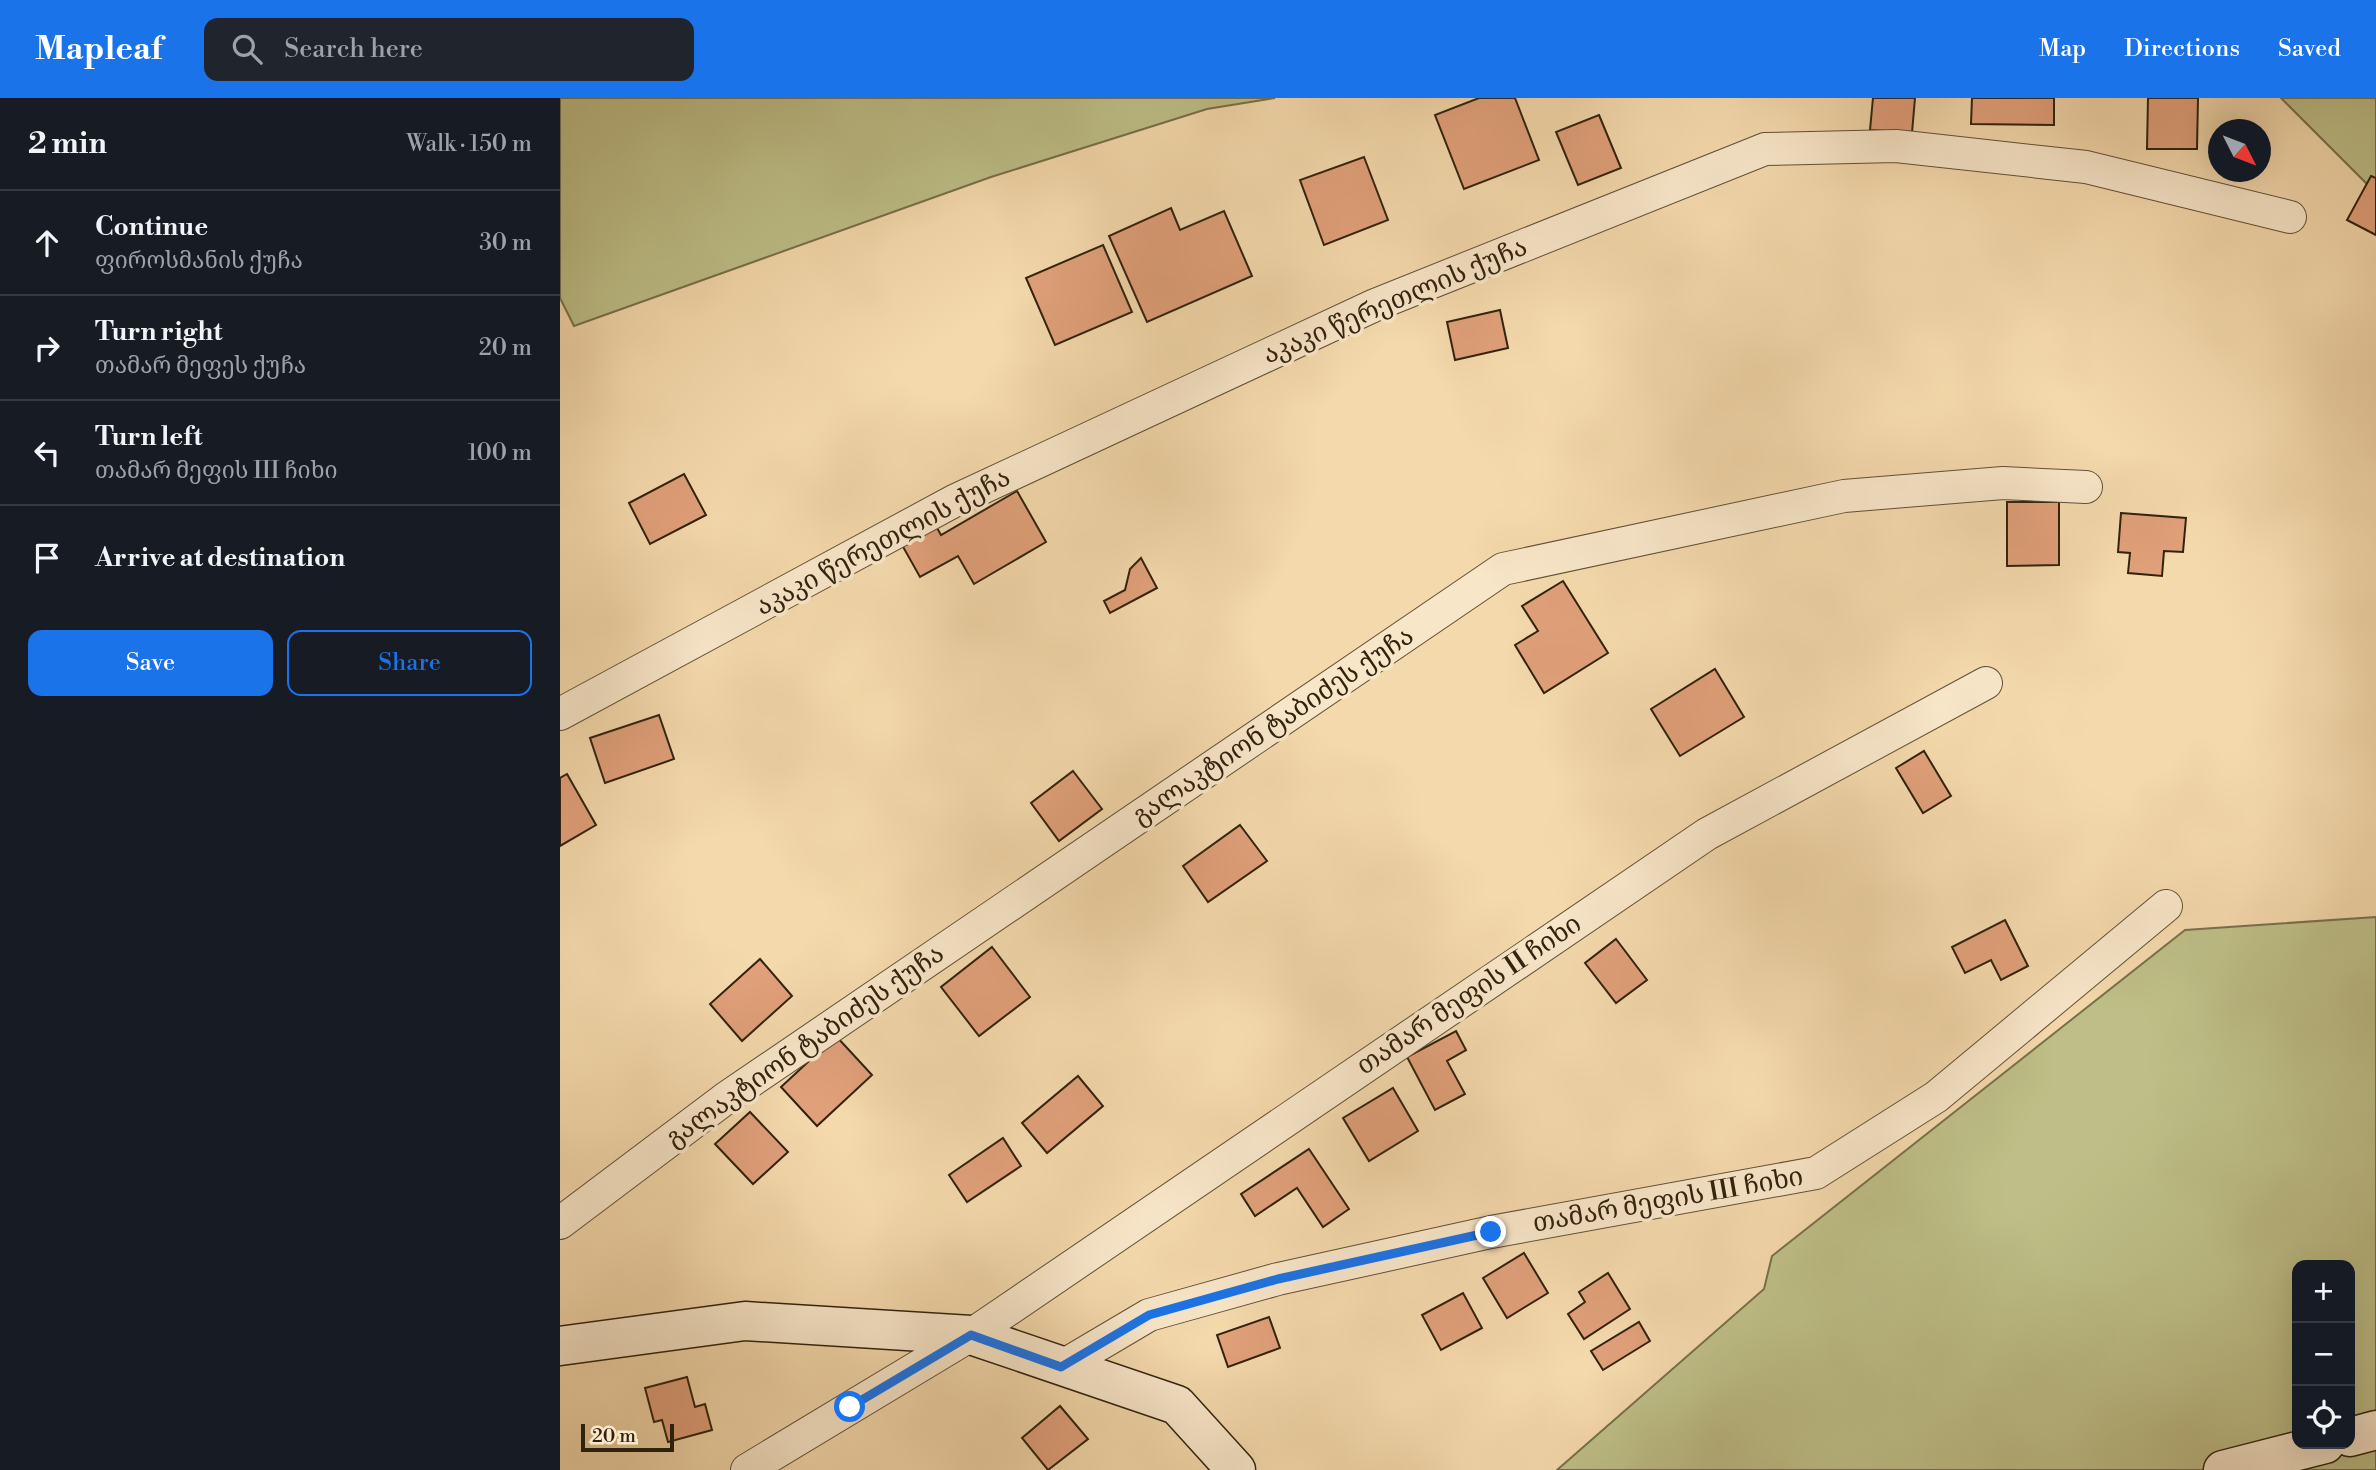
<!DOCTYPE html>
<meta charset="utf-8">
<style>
:root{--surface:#171b24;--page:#20242c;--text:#f1f3f6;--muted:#9ea1a6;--line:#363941;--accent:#1a73e8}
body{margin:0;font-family:"Libre Bodoni","Noto Serif Georgian",serif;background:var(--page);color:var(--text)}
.controls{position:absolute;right:21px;bottom:21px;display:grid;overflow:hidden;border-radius:14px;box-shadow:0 7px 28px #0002}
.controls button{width:63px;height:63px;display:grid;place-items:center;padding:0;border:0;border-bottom:2px solid var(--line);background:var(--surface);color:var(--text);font:35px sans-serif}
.compass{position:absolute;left:1648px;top:21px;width:63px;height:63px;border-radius:50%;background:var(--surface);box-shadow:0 7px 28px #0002;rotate:132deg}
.scale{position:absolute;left:21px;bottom:18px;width:93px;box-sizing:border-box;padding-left:7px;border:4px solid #31220e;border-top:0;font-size:19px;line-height:24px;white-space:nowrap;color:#31220e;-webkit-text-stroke:5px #f8e6c9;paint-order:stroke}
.stop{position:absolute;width:21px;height:21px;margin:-16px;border:5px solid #1a73e8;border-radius:50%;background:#fff}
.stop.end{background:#1a73e8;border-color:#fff;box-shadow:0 2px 7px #0008}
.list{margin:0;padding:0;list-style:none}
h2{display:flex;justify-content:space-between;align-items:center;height:91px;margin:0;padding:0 28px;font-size:30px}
h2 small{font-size:23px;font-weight:400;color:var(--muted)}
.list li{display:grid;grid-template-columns:46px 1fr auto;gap:21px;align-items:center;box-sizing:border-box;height:105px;padding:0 28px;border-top:2px solid var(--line)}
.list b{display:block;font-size:26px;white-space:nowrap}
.list p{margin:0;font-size:23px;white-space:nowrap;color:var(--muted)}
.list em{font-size:23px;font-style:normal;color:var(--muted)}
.actions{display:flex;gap:14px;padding:21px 28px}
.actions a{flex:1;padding:16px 0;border:2px solid var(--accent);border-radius:14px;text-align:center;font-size:24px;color:var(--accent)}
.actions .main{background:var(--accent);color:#fff}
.icon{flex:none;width:38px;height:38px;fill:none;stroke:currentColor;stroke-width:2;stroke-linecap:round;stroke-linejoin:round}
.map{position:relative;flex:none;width:1816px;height:1372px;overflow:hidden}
header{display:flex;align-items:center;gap:42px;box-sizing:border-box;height:98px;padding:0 35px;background:var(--accent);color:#fff}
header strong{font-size:33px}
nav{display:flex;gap:38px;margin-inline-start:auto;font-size:24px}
.search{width:490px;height:63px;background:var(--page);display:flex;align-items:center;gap:18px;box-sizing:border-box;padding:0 24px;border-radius:14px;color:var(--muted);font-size:26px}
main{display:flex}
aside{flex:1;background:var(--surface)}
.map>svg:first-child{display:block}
.green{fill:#bebf88;stroke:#78704b;stroke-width:2;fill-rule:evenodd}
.building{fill:#e0a07a;stroke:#31220e;stroke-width:2}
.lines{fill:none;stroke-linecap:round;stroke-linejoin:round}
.street-casing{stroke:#625036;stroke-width:34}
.secondary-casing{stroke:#31220e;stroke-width:41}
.street{stroke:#f8e6c9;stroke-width:32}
.secondary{stroke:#f8e6c9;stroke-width:38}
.route{stroke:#1a73e8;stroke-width:9}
.labels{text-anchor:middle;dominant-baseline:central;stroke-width:7;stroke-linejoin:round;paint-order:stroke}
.street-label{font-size:26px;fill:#31220e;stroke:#f8e6c9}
</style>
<header>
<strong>Mapleaf</strong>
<div class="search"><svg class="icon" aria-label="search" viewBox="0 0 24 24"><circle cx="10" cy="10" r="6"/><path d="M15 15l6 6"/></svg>Search here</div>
<nav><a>Map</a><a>Directions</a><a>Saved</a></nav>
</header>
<main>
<aside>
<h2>2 min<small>Walk · 150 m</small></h2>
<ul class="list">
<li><svg class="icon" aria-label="ahead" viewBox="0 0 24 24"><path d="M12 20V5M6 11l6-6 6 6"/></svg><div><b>Continue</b><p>ფიროსმანის ქუჩა</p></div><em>30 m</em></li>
<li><svg class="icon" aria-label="right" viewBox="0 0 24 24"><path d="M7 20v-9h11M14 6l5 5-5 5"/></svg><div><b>Turn right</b><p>თამარ მეფეს ქუჩა</p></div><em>20 m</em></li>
<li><svg class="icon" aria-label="left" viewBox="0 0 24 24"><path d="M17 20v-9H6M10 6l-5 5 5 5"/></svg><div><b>Turn left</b><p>თამარ მეფის III ჩიხი</p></div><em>100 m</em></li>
<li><svg class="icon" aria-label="arrive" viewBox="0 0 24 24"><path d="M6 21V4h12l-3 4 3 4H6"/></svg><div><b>Arrive at destination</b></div></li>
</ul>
<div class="actions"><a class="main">Save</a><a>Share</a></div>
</aside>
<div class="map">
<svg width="1816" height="1372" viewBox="0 0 1816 1372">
<rect width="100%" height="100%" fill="#f4d9ac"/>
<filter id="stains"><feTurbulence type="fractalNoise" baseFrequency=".00286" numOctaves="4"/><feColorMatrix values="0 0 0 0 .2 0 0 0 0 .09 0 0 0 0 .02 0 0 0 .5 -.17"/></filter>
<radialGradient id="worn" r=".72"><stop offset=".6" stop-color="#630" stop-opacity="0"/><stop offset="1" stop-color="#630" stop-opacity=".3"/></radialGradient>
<!-- green -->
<g class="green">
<polygon points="0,0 715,0 647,11 431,79 14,228 0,200"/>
<polygon points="1721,0 1816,0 1816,95"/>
<path d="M1816,819V1372H997L1204,1191L1212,1158L1625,832ZM1737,1167H1790V1346H1737Z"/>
</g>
<!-- building -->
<g class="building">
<polygon points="919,0 955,0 979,62 904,91 875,17"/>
<polygon points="1313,0 1355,0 1352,35 1310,32"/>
<polygon points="1412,0 1494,0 1494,27 1411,26"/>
<polygon points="1588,0 1638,0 1637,51 1587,51"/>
<polygon points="1039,17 1061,70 1018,87 996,34"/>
<polygon points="804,59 828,122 764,147 740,82"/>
<polygon points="1811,78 1816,80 1816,137 1787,122"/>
<polygon points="611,110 620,132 664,113 692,178 587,224 549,138"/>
<polygon points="543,147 572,214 495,247 466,180"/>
<polygon points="940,212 948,250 895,262 887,224"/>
<polygon points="124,376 146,417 90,446 69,405"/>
<polygon points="457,393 486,444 414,486 398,458 360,479 342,447 376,428 381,437"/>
<polygon points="1447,404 1499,404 1499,467 1447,468"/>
<polygon points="1561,415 1626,420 1623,454 1604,453 1602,478 1568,475 1570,455 1558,454"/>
<polygon points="581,460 597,490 550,515 544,503 565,492 570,471"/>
<polygon points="1003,483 1048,555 984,595 955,547 978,533 962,508"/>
<polygon points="1155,571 1184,619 1120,658 1091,611"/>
<polygon points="99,617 114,661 45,685 30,640"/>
<polygon points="1364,653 1391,698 1363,715 1336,670"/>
<polygon points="513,673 542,711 499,743 471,705"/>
<polygon points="7,676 36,727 0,748 0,680"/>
<polygon points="680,727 707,763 648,804 623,768"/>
<polygon points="1445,822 1468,868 1441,882 1431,862 1405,875 1392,849"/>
<polygon points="1056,841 1087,882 1056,905 1025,865"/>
<polygon points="432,849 470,899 419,938 381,889"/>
<polygon points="200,861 232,898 182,943 150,906"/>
<polygon points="896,933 906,952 887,963 905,996 875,1012 847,959"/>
<polygon points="276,938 312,977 257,1028 221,989"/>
<polygon points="518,978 543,1008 487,1055 462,1025"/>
<polygon points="833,990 858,1033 809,1063 783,1020"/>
<polygon points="190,1014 228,1054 193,1086 155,1046"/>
<polygon points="443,1040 461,1068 407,1104 389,1077"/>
<polygon points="749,1051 789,1111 763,1129 737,1090 695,1118 681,1096"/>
<polygon points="964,1155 988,1195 947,1220 923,1180"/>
<polygon points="1048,1175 1070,1211 1024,1241 1008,1216 1025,1204 1019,1194"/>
<polygon points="903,1195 922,1230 881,1252 862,1217"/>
<polygon points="709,1219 720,1250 668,1269 657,1237"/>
<polygon points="1079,1224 1090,1243 1043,1272 1031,1253"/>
<polygon points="127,1279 135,1309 145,1306 152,1332 108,1344 102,1322 94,1324 85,1290"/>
<polygon points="500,1308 528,1341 488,1372 462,1340"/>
</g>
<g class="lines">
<!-- street casing -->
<g class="street-casing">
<g id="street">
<polyline points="0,616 394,403 815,207 1205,51 1336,48 1526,69 1730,119"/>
<polyline points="0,1125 166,1000 943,471 1284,398 1443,385 1526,389"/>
<polyline points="501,1269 589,1217 718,1181 931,1134 1256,1075 1376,999 1606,808"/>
<polyline points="187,1372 411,1237 1147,736 1426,585"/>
</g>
</g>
<!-- secondary casing -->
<g class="secondary-casing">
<g id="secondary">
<polyline points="0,1248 185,1223 411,1237 617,1307 676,1372"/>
<polyline points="1790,1339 1816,1332"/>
<polyline points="1663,1372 1765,1346"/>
</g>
</g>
<!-- street -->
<use href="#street" class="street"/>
<!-- secondary -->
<use href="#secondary" class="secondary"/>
</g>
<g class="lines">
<!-- route -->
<polyline class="route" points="290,1309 411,1237 501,1269 589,1217 718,1181 931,1134"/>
</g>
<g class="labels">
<!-- street labels -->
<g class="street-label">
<text transform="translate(835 203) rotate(-23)">აკაკი წერეთლის ქუჩა</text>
<text transform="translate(323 444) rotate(-28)">აკაკი წერეთლის ქუჩა</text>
<text transform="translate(713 628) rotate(-34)">გალაკტიონ ტაბიძეს ქუჩა</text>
<text transform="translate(909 897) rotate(-34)">თამარ მეფის II ჩიხი</text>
<text transform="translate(245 948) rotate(-35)">გალაკტიონ ტაბიძეს ქუჩა</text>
<text transform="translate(1108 1102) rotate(-10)">თამარ მეფის III ჩიხი</text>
</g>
</g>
<rect width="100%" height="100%" filter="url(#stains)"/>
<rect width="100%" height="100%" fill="url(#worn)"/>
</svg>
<div class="controls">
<button>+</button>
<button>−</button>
<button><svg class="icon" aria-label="locate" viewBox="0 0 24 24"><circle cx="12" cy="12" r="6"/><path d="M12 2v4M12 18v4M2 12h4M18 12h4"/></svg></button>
</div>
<svg class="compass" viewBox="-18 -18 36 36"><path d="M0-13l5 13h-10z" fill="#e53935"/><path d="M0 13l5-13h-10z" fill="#9ea1a6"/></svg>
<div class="scale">20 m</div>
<div class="stop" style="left:290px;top:1309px"></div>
<div class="stop end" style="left:931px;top:1134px"></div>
</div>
</main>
